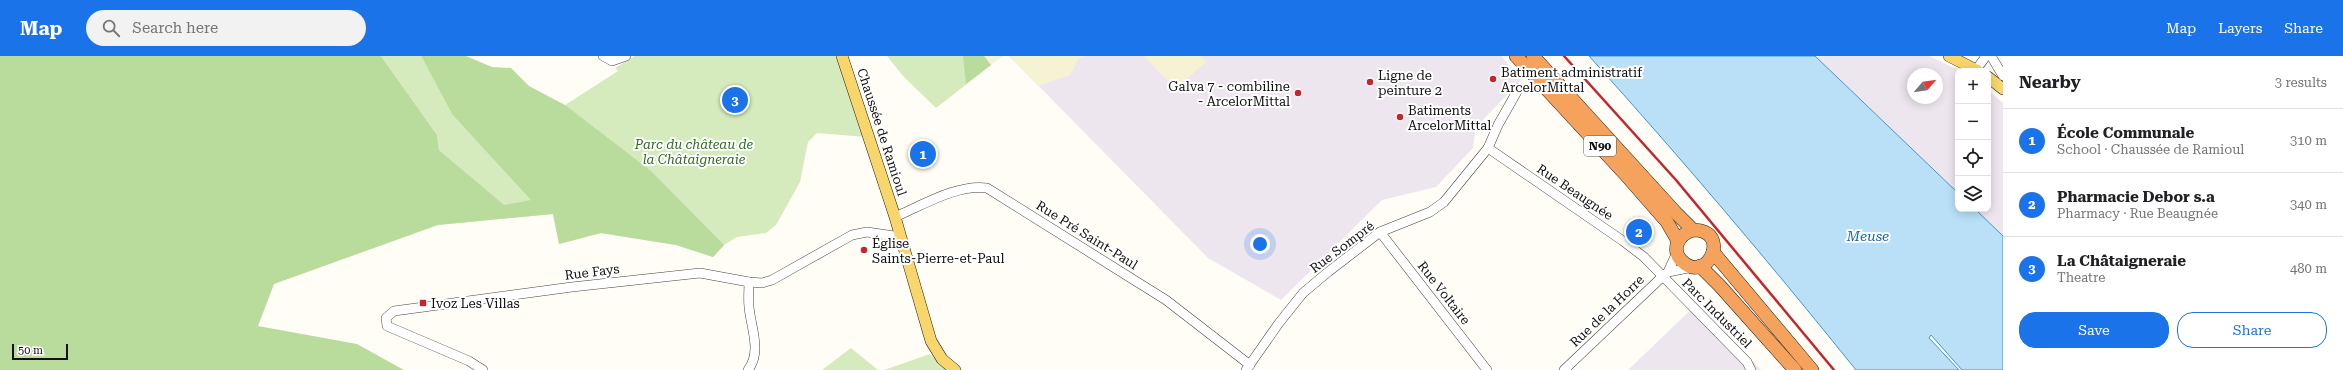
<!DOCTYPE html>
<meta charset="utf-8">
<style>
:root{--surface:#fff;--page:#f2f2f2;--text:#202124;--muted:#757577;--line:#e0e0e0;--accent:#1a73e8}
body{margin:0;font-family:"Roboto Serif",serif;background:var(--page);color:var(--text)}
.controls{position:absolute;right:12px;top:12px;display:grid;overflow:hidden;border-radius:8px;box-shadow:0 2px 10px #0003}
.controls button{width:36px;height:36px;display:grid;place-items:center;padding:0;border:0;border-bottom:1px solid var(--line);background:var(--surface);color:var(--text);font:20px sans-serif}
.compass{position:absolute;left:1907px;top:12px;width:36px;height:36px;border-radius:50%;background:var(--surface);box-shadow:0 2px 10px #0003;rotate:61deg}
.scale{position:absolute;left:12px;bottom:10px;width:56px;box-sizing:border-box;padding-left:4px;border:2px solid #111;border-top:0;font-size:11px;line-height:14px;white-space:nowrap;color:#111;-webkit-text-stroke:3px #fff;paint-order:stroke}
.you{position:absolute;left:1260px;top:188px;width:14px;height:14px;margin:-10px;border:3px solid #fff;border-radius:50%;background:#1a73e8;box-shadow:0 0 0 6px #1a73e833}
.badge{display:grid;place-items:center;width:26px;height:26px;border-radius:50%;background:var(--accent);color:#fff;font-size:13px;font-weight:700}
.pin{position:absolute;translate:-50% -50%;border:2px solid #fff;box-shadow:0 1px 4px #0006}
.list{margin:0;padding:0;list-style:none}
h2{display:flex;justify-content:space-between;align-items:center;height:52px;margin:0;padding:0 16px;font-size:17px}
h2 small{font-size:13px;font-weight:400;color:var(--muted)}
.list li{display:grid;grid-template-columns:26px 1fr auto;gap:12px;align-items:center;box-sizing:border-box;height:64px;padding:0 16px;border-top:1px solid var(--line)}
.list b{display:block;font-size:15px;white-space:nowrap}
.list p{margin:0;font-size:13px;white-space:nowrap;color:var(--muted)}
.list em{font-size:13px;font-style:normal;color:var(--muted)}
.actions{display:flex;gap:8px;padding:12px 16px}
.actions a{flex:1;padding:9px 0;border:1px solid var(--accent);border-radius:16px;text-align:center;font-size:14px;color:var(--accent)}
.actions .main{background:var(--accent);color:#fff}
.icon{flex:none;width:22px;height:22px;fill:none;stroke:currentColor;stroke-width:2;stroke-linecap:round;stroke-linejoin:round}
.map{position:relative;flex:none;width:2003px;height:314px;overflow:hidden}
header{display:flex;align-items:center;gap:24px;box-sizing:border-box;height:56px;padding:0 20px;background:var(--accent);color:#fff}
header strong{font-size:19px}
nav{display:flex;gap:22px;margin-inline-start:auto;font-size:14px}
.search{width:280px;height:36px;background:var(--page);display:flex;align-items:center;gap:10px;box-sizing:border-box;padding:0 14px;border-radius:22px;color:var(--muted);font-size:15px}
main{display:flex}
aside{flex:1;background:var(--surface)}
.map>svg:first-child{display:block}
.industrial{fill:#eee6ef;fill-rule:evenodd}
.farmland{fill:#f6f3d4}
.green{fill:#d5ebbd}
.forest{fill:#b9dc9c}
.water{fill:#b9e0f7;stroke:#3f96cf}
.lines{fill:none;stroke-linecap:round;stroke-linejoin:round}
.minor-casing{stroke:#444;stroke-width:10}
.major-casing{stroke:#222;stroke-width:12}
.highway-casing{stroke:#222;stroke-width:14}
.minor{stroke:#fff;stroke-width:9}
.major{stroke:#f9d66b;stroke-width:11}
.highway{stroke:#f5a25d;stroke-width:13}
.rail{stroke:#c4262e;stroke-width:2.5}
.poi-dot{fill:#c4262e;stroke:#fff;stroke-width:1.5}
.labels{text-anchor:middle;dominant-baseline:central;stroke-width:4;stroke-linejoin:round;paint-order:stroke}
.shield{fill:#fff;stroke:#585858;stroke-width:1}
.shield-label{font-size:12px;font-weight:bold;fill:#111}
.poi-label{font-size:13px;fill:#111;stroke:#fff;text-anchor:start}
.street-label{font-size:13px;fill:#111;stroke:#fff}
.park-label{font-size:13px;font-style:italic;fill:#2f6b1f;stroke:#fff}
.water-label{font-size:14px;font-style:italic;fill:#1768a6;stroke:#fff}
</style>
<header>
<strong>Map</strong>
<div class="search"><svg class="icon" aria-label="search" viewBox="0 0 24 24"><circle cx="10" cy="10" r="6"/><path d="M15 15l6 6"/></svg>Search here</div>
<nav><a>Map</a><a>Layers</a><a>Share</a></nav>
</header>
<main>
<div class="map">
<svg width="2003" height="314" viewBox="0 0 2003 314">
<rect width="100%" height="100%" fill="#fffdf5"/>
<!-- industrial -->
<g class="industrial">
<polygon points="1009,0 1501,0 1522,23 1476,71 1473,92 1436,131 1382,144 1281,244 1208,202"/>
<path d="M1819,0H1929L1961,15H1958V137L1817,2ZM1913,18H1937V42H1913Z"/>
<polygon points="1988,34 2003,47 2003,181 1975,153 1988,153"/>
<polygon points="1697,248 1761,314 1628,314"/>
</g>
<!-- farmland -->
<g class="farmland">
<polygon points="984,0 1003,0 991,9"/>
<polygon points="1009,0 1085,0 1078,4 1070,19 1038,30"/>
<polygon points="1144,0 1201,0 1206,6 1175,33"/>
</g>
<!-- green -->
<g class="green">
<polygon points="381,0 421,0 452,58 534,69 618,15 615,12 635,0 837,0 866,81 817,77 808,86 800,126 776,169 766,177 737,181 724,189 713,201 676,189 601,177 559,188 553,158 438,169 466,117 439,94 437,79"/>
<polygon points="887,0 984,0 991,9 936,52 903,20"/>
<polygon points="851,292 878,314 822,314"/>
<polygon points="930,298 946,314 884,314"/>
</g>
<!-- forest -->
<g class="forest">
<polygon points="0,0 381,0 437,79 439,94 504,149 531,144 452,58 421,0 466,0 492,11 511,12 529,30 565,49 651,115 724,189 713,201 676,189 601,177 559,188 553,158 438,169 274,228 258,270 357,288 404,314 0,314"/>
<polygon points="963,0 984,0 991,9 966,28"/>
</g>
<!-- water -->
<path class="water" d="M1589,0H1815L1958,137V153H1975L2003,180V314H1962L1931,279L1929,282L1959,314H1856C1770,207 1681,102 1589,0Z"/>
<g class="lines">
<!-- minor casing -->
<g class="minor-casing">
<g id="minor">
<polyline points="603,0 612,5 626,0"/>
<polyline points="1991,0 2003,20"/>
<polyline points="1976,14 1986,0"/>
<polyline points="1488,92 1623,185 1644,201 1747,306 1751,314"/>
<path d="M895,161C923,149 957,128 987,132L1166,244L1250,309"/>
<polyline points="1380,176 1487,314"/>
<polyline points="1668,216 1677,196"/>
<polyline points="483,314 469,305 394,273 387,270 386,262 394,255 572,231 700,217 749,226 762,227 772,224 852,179 867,176 901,181"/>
<path d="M748,314C762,296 751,272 749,251C748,243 749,234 749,226"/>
<polyline points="1246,314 1279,267 1303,237 1328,216 1380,176 1430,156 1444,146 1488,92 1498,69 1519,32"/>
<polyline points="1564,314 1663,220 1668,216 1693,211"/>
</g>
</g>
<!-- major casing -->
<g class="major-casing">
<g id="major">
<polyline points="842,0 895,161 931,285 942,303 955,314"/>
<polyline points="1949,0 1978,15"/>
<polyline points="1988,21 2003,33"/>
</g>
</g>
<!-- highway casing -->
<g class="highway-casing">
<g id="highway">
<polyline points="1516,0 1625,118 1667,166 1678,185"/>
<path d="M1533,0L1675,156L1693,174C1733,174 1707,230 1682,205C1670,194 1679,178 1693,174"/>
<polyline points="1713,196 1812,314"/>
<polyline points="1700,210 1720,230 1795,314"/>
</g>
</g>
<!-- minor -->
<use href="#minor" class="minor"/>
<!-- major -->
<use href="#major" class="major"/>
<!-- highway -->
<use href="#highway" class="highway"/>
<!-- rail -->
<polyline class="rail" points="1564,0 1676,124 1834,314"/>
</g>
<!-- markers -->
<g class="poi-dot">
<circle cx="1493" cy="23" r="4"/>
<circle cx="1370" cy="26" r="4"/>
<circle cx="1298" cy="37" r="4"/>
<circle cx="1400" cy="61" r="4"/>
<circle cx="864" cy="194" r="4"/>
<rect x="419" y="243" width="8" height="8" rx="2"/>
</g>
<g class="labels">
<!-- shield labels -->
<rect class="shield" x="1584" y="80" width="32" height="20" rx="3"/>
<g class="shield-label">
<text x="1600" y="90">N90</text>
</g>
<!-- poi labels -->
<g class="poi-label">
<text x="1501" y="16">Batiment administratif<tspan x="1501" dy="15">ArcelorMittal</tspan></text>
<text x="1378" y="19">Ligne de<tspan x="1378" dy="15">peinture 2</tspan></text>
<text x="1290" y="30" text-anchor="end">Galva 7 - combiline<tspan x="1290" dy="15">- ArcelorMittal</tspan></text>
<text x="1408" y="54">Batiments<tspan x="1408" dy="15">ArcelorMittal</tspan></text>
<text x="872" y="187">Église<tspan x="872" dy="15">Saints-Pierre-et-Paul</tspan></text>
<text x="431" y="247">Ivoz Les Villas</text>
</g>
<!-- street labels -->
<g class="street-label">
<text transform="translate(882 76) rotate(72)">Chaussée de Ramioul</text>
<text transform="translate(1575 136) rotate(34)">Rue Beaugnée</text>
<text transform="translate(1087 179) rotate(32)">Rue Pré Saint-Paul</text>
<text transform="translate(1342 191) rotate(-37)">Rue Sompré</text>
<text transform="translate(592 216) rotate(-7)">Rue Fays</text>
<text transform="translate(1444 237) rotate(52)">Rue Voltaire</text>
<text transform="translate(1607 255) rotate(-44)">Rue de la Horre</text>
<text transform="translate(1717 257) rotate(45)">Parc Industriel</text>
</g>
<!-- park labels -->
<g class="park-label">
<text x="694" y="88">Parc du château de<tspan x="694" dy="15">la Châtaigneraie</tspan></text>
</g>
<!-- water labels -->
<g class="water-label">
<text x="1868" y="180">Meuse</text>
</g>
</g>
</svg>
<div class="controls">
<button>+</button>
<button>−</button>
<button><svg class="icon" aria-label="locate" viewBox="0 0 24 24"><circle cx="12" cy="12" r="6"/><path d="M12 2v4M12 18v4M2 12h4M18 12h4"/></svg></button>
<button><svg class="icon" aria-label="layers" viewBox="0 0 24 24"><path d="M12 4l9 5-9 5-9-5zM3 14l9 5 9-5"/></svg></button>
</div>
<svg class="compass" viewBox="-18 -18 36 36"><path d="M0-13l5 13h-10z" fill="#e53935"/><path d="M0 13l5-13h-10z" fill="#757577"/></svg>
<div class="scale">50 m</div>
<div class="you"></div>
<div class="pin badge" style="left:923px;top:98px">1</div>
<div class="pin badge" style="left:1639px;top:176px">2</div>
<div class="pin badge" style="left:735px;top:44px">3</div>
</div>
<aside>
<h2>Nearby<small>3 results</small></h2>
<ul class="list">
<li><span class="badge">1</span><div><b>École Communale</b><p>School · Chaussée de Ramioul</p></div><em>310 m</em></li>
<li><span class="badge">2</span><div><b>Pharmacie Debor s.a</b><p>Pharmacy · Rue Beaugnée</p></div><em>340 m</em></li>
<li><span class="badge">3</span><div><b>La Châtaigneraie</b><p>Theatre</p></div><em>480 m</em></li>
</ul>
<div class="actions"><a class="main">Save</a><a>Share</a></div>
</aside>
</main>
